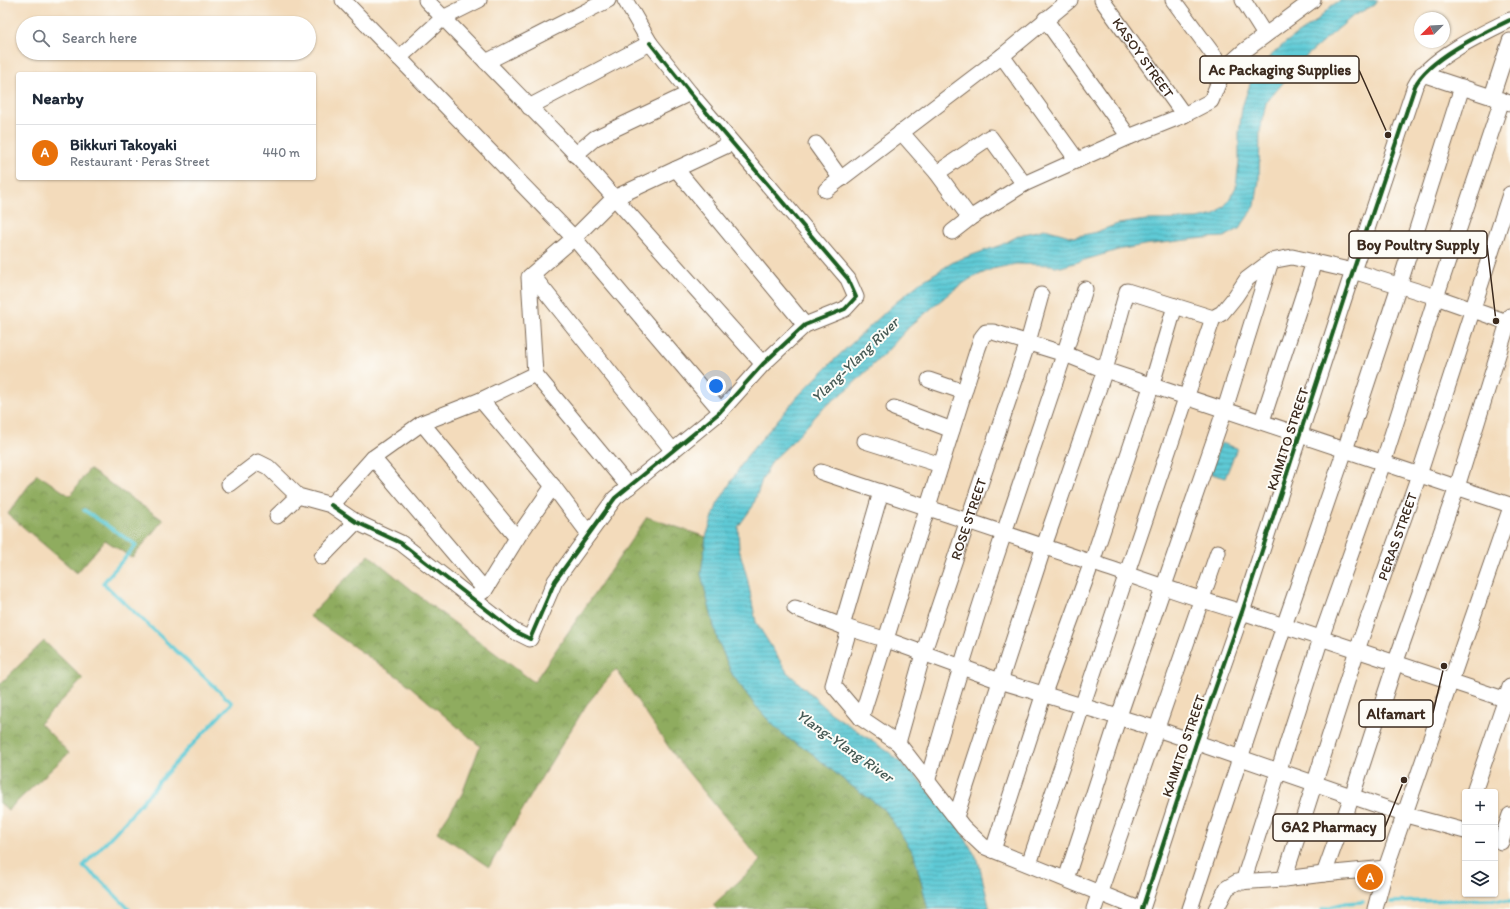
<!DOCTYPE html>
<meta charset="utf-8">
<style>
:root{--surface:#fff;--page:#f2f2f3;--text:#1f2937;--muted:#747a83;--line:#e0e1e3;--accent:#db2777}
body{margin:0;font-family:Itim,sans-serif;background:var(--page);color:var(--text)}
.controls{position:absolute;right:12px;bottom:12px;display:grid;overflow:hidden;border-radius:4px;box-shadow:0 1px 3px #0004}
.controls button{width:36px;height:36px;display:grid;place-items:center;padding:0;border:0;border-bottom:1px solid var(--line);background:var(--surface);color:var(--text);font:20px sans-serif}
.compass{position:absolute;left:1414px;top:12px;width:36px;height:36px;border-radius:50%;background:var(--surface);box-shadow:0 1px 3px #0004;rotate:246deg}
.you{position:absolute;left:716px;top:386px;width:14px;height:14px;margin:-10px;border:3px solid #fff;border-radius:50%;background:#1a73e8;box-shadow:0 0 0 6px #1a73e833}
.badge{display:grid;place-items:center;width:26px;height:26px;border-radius:50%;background:var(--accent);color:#fff;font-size:13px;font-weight:700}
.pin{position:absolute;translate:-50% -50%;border:2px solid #fff;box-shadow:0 1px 4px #0006}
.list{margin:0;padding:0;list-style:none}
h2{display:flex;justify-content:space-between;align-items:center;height:52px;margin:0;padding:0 16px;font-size:17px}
h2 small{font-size:13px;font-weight:400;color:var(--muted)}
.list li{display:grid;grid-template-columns:26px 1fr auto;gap:12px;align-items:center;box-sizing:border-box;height:56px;padding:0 16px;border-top:1px solid var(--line)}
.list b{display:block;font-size:15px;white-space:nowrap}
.list p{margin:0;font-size:13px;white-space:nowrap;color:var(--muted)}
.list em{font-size:13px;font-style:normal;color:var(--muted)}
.icon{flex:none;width:22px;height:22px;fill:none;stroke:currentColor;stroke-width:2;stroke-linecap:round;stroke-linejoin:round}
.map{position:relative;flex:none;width:1510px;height:909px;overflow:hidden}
.search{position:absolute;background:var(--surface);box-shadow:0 1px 3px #0004;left:16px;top:16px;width:300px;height:44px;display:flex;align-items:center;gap:10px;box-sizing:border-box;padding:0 14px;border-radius:22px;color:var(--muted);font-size:15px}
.panel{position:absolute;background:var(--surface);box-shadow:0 1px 3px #0004;left:16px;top:72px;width:300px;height:108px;border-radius:4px}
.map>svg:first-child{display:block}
.forest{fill:url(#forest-crowns);stroke:#656b3e}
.water{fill:url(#water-rules);stroke:#4c7a7a}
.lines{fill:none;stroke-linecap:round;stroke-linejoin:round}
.stream{stroke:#5ecad6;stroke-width:3.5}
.minor-casing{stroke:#7b6855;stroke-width:17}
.minor{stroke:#fff;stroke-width:15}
.cycleway-casing{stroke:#fdfcf7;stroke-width:6}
.cycleway{stroke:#1b5e20;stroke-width:4}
.labels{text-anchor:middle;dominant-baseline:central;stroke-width:4;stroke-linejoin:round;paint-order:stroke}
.street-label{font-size:14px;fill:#3b2a1e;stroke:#fdfcf7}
.water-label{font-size:15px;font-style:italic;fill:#465a55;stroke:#fdfcf7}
.leader{fill:none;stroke:#3b2a1e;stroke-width:1.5}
.callout-dot{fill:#3b2a1e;stroke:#fdfcf7;stroke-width:1.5}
.callout{fill:#fdfcf7;stroke:#3b2a1e;stroke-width:1.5}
.callout-label{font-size:15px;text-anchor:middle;font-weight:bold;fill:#3b2a1e}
</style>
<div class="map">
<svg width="1510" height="909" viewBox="0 0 1510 909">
<defs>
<pattern id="forest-crowns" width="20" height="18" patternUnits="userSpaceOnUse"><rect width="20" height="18" fill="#8fac5f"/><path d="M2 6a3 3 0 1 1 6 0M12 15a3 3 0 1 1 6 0" fill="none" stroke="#768c4e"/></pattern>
<pattern id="water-rules" width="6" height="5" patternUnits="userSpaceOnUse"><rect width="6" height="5" fill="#5ecad6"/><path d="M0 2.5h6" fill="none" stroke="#4fa4ad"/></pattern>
</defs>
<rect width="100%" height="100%" fill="#fdfcf7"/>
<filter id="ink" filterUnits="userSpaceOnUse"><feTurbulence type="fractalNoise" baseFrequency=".025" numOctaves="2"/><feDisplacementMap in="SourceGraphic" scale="8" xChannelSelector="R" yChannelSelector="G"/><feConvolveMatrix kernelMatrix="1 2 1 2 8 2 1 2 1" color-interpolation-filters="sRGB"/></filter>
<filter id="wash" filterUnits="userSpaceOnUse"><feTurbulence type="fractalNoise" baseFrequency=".012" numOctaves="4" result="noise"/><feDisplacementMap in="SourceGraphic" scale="16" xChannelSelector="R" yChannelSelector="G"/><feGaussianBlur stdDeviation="0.9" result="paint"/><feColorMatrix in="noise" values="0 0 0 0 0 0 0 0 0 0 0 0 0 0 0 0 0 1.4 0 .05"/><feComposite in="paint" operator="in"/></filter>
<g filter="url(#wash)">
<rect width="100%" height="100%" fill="#f3dbbb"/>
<!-- forest -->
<g class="forest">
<polygon points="89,469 163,520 132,558 105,540 77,573 8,514 37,474 70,496"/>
<polygon points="647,517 706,537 701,574 717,638 732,674 754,704 772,724 787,738 809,751 845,781 885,810 914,854 928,909 717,909 713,905 761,861 674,755 616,669 587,704 543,775 489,867 437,832 462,794 480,746 404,681 309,616 369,555 433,607 534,682"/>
<polygon points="44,641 83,679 40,723 69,753 8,810 0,803 0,684"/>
</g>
<!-- water -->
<g class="water">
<polygon points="1341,0 1378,0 1374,5 1353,16 1303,59 1266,103 1260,131 1259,181 1255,206 1239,229 1224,237 1205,238 1144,245 1118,250 1061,267 1051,265 1016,264 992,269 970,279 952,291 909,327 887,351 849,388 822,409 798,436 772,461 762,480 753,506 738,527 739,549 747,577 756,622 787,672 831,713 890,753 916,776 959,828 978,860 989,906 989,909 928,909 914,854 885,810 845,781 809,751 787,738 772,724 754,704 732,674 717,638 701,574 706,537 717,505 746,457 799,395 836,358 895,303 921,282 955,261 1001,245 1020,235 1045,229 1073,237 1093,233 1118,224 1146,220 1198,219 1215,215 1227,203 1236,187 1239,161 1239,133 1242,107 1250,84 1263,63 1286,42 1314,23 1331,6"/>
<polygon points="1221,443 1237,448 1225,478 1209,473"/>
</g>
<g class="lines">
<!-- stream -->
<g class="stream">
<polyline points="84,510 136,545 103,583 232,703 175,763 125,822 83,866 99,879 129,909"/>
<polyline points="1391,902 1490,899 1510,901"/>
<polyline points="1322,909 1346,903 1363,902"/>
</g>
</g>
</g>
<g filter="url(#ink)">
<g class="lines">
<!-- minor casing -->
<g class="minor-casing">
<g id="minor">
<polyline points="426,0 571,149 763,364"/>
<path id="s1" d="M1102,0L1184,115"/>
<polyline points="1173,0 1224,69"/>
<polyline points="1243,0 1265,35"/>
<polyline points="1045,19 1129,137"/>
<polyline points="1002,56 1077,160"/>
<polyline points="399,58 443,18 479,0"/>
<polyline points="486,62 608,0"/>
<polyline points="1422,74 1510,103"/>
<polyline points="1492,96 1510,41"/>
<polyline points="529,107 650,43 625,0"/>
<polyline points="901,132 937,173 970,218"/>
<polyline points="816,144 841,179"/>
<polyline points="575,155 595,138 690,93"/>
<polyline points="676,169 805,325"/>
<polyline points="937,173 990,137 1024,184"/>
<polyline points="826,190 1002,56 1070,0"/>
<polyline points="952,232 970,218 1024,184 1129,137 1184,115 1211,101 1224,69 1244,51 1313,0"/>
<polyline points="532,275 673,451"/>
<polyline points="535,374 629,487"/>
<polyline points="929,380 964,392"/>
<polyline points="481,400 553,486 589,534"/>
<polyline points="894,408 952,430"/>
<polyline points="721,411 574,238 614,198 732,143"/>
<polyline points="1262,421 1314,262"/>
<polyline points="422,423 517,538"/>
<polyline points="865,441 941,465"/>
<polyline points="373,458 485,590"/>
<path d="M821,472C912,502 1004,533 1096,564C1145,580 1193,598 1242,612L1510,701"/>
<polyline points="229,484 258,462 268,467 298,496 331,505 373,458 422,423 481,400 535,374 529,277 574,238 343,0"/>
<polyline points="331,505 356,522 401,543 514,631 530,639 555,581 615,498 719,413 763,364 805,325 845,309 856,297 848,279 690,93 650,43"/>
<polyline points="277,516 298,496"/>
<polyline points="322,557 356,522"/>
<polyline points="478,595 485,590 517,538 553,486"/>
<polyline points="795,608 842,626 887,640 1000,681 1157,729 1406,815 1465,831"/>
<polyline points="842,626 881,492"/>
<polyline points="851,629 848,633 833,685 861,718 898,743 963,827 983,846 1139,909"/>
<polyline points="861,718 978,348 982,337 986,332 993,332 1065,354 1105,370 1510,505"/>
<path id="s2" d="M898,743L923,654L1028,342L1041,295"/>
<path d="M927,782C951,699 976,616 1004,533C1031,452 1060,371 1085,289"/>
<polyline points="1474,792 1510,687"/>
<polyline points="956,817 1044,546 1105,370 1127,291 1213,318 1222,313 1235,297 1247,279 1271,261 1292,257 1353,271 1436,297 1510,323"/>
<polyline points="1501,842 1510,815"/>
<polyline points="993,850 1044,693 1092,562 1152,384 1175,306"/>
<polyline points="1029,864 1213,318"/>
<polyline points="1324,874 1352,796 1395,664 1457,487 1510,316"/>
<polyline points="1066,879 1119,716 1225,409 1271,261"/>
<path id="s3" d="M1284,879L1357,650L1419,475L1510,194"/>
<polyline points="1243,882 1321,638 1383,463 1436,297 1502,100"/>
<polyline points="1094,909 1218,552"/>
<path d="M1142,909L1196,743L1242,612L1353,271L1415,86C1428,59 1483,33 1510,20"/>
<polyline points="1190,909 1284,626 1345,450 1399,286 1462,87"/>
<polyline points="1216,909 1227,888 1237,882 1284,879 1324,874 1386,868"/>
<polyline points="1375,909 1386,868 1510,510"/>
</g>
</g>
<!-- minor -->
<use href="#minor" class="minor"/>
<!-- cycleway casing -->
<g class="cycleway-casing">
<g id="cycleway">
<polyline points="331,505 356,522 401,543 514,631 530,639 555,581 615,498 719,413 763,364 805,325 845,309 856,297 848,279 690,93 650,43"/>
<path d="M1142,909L1196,743L1242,612L1353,271L1415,86C1428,59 1483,33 1510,20"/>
</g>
</g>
<!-- cycleway -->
<use href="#cycleway" class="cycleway"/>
</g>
</g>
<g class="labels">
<!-- street labels -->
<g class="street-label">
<text stroke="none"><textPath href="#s1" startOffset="71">KASOY STREET</textPath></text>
<text transform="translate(1288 439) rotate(-72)">KAIMITO STREET</text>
<text stroke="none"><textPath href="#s2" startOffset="235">ROSE STREET</textPath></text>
<text stroke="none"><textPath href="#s3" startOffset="361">PERAS STREET</textPath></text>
<text transform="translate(1184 746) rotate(-71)">KAIMITO STREET</text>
</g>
<!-- water labels -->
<g class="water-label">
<text transform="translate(855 360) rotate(-44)">Ylang-Ylang River</text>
<text transform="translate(845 746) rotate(35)">Ylang-Ylang River</text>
</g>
</g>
<!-- callouts -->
<path class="leader" d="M1388 135L1359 70M1496 321L1487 245M1444 666L1433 713M1404 780L1385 827"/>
<g class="callout-dot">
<circle cx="1388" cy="135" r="4"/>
<circle cx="1496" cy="321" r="4"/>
<circle cx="1444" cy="666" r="4"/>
<circle cx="1404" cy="780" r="4"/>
</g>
<g class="callout">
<rect x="1200" y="56" width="159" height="27" rx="4"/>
<rect x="1349" y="231" width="138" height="27" rx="4"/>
<rect x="1359" y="700" width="74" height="27" rx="4"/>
<rect x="1273" y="814" width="112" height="27" rx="4"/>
</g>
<g class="callout-label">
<text x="1280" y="75">Ac Packaging Supplies</text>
<text x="1418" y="250">Boy Poultry Supply</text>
<text x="1396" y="719">Alfamart</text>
<text x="1329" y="832">GA2 Pharmacy</text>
</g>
</svg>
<div class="controls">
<button>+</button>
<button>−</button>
<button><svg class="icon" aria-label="layers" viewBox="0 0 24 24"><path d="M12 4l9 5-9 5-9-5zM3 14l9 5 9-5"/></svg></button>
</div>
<svg class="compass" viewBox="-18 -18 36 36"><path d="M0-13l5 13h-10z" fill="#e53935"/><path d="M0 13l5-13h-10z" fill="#747a83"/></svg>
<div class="you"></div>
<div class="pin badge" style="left:1370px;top:877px;background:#e8710a">A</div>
<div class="search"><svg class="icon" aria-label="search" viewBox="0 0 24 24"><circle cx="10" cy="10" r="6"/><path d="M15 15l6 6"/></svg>Search here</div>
<section class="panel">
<h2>Nearby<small></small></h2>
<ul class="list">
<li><span class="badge" style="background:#e8710a">A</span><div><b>Bikkuri Takoyaki</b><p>Restaurant · Peras Street</p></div><em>440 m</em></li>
</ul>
</section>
</div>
